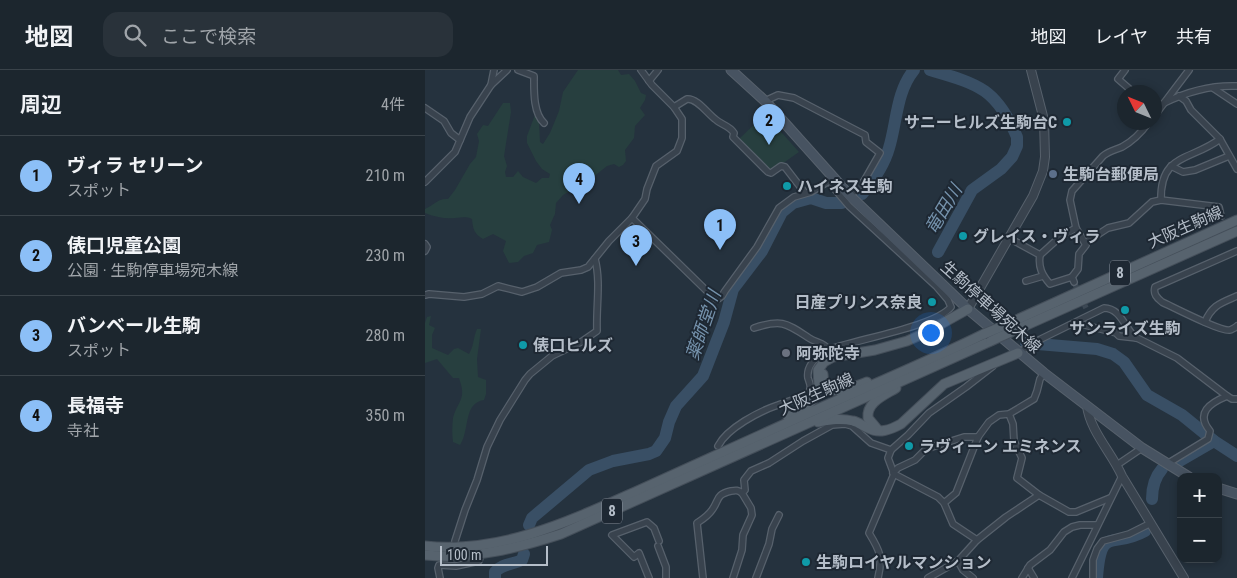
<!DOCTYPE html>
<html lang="ja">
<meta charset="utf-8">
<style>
:root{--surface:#1c262e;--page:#29323a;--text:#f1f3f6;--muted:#a0a5aa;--line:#3a434a;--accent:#8cbff7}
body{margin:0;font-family:"Roboto Condensed","Noto Sans JP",sans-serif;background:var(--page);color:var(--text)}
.controls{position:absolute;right:15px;bottom:15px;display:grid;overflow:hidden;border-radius:10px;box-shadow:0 2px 8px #0003}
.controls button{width:45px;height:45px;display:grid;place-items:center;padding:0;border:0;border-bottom:1px solid var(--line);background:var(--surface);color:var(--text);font:25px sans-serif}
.compass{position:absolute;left:692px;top:15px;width:45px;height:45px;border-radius:50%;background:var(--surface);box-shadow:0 2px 8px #0003;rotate:313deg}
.scale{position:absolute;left:15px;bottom:12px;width:108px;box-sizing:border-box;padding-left:5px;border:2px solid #b5bec9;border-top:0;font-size:14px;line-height:18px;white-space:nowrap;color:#b5bec9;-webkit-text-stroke:4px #1e2833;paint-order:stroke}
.you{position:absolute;left:505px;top:262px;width:18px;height:18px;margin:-12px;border:4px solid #fff;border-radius:50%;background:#1a73e8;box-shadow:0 0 0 8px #1a73e833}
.badge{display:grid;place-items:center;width:32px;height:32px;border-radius:50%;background:var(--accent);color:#111;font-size:16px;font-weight:700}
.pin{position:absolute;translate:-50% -41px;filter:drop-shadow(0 1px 2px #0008)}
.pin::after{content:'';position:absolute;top:26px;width:18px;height:15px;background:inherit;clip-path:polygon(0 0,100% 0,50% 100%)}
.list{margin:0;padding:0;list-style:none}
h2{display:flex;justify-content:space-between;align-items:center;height:65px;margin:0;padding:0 20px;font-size:21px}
h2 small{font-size:16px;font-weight:400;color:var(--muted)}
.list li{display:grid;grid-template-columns:32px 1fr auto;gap:15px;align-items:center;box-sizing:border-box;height:80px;padding:0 20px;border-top:1px solid var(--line)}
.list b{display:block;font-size:19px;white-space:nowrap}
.list p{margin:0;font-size:16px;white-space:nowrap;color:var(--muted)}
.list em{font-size:16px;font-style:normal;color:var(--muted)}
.icon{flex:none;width:28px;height:28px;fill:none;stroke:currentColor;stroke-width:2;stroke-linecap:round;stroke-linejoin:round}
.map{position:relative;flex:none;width:812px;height:508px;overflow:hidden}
header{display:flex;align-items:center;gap:30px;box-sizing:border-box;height:70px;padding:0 25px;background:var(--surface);border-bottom:1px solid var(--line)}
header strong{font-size:24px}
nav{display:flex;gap:28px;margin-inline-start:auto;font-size:18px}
.search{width:350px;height:45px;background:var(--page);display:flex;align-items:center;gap:12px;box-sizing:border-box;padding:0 18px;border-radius:15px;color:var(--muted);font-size:19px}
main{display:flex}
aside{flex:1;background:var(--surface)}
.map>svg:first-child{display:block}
.green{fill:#273f3f}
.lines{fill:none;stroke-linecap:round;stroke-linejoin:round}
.river{stroke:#394f65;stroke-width:12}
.minor-tunnel{stroke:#3b4753;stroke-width:5.5;stroke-dasharray:5.5 3;stroke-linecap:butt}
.minor-casing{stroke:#57616c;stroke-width:8}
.tertiary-casing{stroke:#57616c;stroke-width:10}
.secondary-casing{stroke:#57616c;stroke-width:11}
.primary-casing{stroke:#454f5a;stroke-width:11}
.minor{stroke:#39434e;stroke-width:5.5}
.tertiary{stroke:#39434e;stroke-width:8}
.secondary{stroke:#475361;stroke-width:9}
.primary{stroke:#57636e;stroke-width:9}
.primary-bridge-casing{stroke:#454f5a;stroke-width:11;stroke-linecap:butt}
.primary-bridge{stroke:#57636e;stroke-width:9}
.culture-dot{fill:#0f9aa8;stroke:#1e2833;stroke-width:2}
.service-dot{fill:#5c6f8a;stroke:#1e2833;stroke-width:2}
.worship-dot{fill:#6b7280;stroke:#1e2833;stroke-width:2}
.labels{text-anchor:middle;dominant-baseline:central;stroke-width:4;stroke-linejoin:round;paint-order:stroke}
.shield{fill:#1e2833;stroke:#88919c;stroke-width:1}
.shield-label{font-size:15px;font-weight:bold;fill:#b5bec9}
.poi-label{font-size:16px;font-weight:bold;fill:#b5bec9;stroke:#1e2833;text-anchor:start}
.street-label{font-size:16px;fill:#b5bec9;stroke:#1e2833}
.water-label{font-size:18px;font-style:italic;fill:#7592ac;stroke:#1e2833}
</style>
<header>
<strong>地図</strong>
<div class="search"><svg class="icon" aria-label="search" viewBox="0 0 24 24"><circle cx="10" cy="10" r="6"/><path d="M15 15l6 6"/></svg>ここで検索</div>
<nav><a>地図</a><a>レイヤ</a><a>共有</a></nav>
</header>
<main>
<aside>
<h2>周辺<small>4件</small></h2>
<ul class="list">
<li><span class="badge">1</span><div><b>ヴィラ セリーン</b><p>スポット</p></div><em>210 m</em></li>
<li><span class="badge">2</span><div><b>俵口児童公園</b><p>公園 · 生駒停車場宛木線</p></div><em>230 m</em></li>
<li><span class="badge">3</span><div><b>バンベール生駒</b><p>スポット</p></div><em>280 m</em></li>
<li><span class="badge">4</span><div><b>長福寺</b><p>寺社</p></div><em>350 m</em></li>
</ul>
</aside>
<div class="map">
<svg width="812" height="508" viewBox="0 0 812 508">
<rect width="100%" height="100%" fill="#25323e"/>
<!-- green -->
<g class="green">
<path d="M153,0H193L196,5L204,4L210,11L216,23L221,25L220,30L215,38L220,45L210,56L209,68L200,80L201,91L198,95L194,97L189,94L182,96L162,112L138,125L131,133L130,144L125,155L127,160L124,172L112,175L108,183L99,186L93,192L84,193L78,181L81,171L68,164L58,169C49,164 48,159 47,149C40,146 37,148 30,148C21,149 9,147 0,143V139C9,135 13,128 23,129L30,120L45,94L51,87L54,71L52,64L58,55L63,56L78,33H85L86,42L79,86L82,96L80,102L81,107H88L93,101L98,107L111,113L117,108H124L125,104L117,99L111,91L102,73V66L110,45H112L114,51L115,72L118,74L125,63L134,41L138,22Z"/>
<polygon points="340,44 374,82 347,101 344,101 314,69"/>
<path d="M6,246L4,255L10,258L7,265V278L23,285L29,279L33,278L44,284C49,276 48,268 52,259H56L52,289L53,307L61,310V324L59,330C38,333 45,360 35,375L28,372C27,365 27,356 28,348C33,330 42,330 34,308H28L12,289L0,293V253L2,247Z"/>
</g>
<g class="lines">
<!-- river -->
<g class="river">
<path d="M505,0C553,14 571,18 592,67V76L587,87L576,99L547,120L513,182"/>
<path d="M437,124C449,110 459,96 464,78C472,52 471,22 489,0"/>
<polyline points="601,273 672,279 688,284 699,292 722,325 757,345 789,371 812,386"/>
<polyline points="751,393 789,371"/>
<path d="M727,429C727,417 730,407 737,399"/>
<polyline points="104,455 107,448 164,400 188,391 224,384 231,381 240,368 244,352 251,336 278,306 299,252 308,219 337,181 357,142 368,133 386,128 401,133 417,133"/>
<path d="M70,508V502C78,493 87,495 97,490L99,484"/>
<path d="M672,508C676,454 686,480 720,461"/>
</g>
<!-- minor-tunnel -->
<polyline class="minor-tunnel" points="649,212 661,238"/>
<!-- minor casing -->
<g class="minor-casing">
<g id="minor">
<path d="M93,0L109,6C109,20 108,43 119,53"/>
<polyline points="700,0 693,9 708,22"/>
<polyline points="224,11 233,0"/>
<polyline points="66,15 82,0"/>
<polyline points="788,18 812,34"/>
<polyline points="754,26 761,31 766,40 795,69 812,99"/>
<polyline points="340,31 353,25 369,28 440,65 441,72 455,83 439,111 425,126"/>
<path d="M739,33C761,22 787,15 812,16"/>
<path d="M249,37L262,29C272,28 282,43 290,49C296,55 304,55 309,63L308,67L343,102L346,103L356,96L360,97L380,123"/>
<polyline points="0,38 19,51 26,63 35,70"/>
<polyline points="730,45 764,0"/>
<polyline points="746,96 758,102 770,100 804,86"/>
<polyline points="0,112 30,82 45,47 66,15 69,0"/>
<path d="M736,130C735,83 766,91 795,69"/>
<polyline points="207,148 289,228 293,229 297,226 300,221 332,177 354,138 369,127 386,122 409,108"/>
<polyline points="584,168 615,185 635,167 651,158"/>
<polyline points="660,173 683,158 704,153 727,132 736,130 794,137 796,146"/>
<polyline points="0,174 2,177 0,181"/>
<path d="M812,181L730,217C728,224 732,228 737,232C748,237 796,262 805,260C806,260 811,257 812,256"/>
<path d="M615,185C613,197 617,205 625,214L647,207L649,212"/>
<path d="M647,207L653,199L654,184L661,175L651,158L645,130L647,121L678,86C684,81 690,80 697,77C708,71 716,63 724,52"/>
<polyline points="601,211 618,206"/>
<polyline points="0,225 4,224 39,227 57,224 73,216 97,222 112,217 136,203 156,200 163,197 184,171 207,148 220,129 222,119 231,96 252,81 257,68 257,49 249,37 227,15 216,0"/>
<path d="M780,252C787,235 796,233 812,226"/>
<polyline points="652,253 691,263 694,266 712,268 752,288 802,326"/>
<path d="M329,258C357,249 361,253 384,268C391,273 399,272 404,280"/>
<path d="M593,283L616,269L679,238C696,238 700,259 711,268"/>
<polyline points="584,344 588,354 589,371 597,388 592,408 614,425"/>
<path d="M293,376C302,358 335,341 353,335C364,331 373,329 383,323C387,318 385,314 383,308C381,296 391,287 400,281C427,270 510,257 526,237L523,230L511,216L424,136L407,116"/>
<polyline points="466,380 463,388 469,404 513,427 519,433 528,454 552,470"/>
<path d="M742,394L783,369L785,361C770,343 785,333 802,326L807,329H812"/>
<polyline points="692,395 717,378"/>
<polyline points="468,403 473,398 490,390 501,379 539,367 553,367"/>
<polyline points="317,423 320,420 319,410 326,401 344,393 378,371 407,355 420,354 427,356 446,373 466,380 483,365 504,343 541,317 568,296"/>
<polyline points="519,433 531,423 553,367 564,352 574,345 584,344 609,329 612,321 615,309 619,303"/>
<path d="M30,471L40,440L52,410L62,377L75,350L100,310L105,304L127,286L156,272L172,261C171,236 176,212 170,189"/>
<polyline points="233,476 241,497 241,508"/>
<polyline points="533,491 538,500 548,508"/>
<polyline points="603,498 609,508"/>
<polyline points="15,508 13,498 14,495 31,496 54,491 56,484"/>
<polyline points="224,508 214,483 209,487 187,465 222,452 229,458 234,471"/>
<path d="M278,508L272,453C278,449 283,446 287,440C295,429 290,425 306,421C311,420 313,420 317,423L326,438L327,445L318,465L317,480L308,508"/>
<polyline points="331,508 344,474 347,459 354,445"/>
<path d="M453,508C458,487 455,481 444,463L469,404"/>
<polyline points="503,508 533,491 552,470 581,447 614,425 644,442 651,442 685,428"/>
<polyline points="597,508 605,495 625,480 639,462 647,457 655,455 672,455"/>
<polyline points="647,508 697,406"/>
<polyline points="668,508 668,490 672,479 678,471 704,464 726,453"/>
</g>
</g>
<!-- tertiary casing -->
<g class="tertiary-casing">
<g id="tertiary">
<polyline points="543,239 608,126 618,101 620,87 619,50 606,0"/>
<path d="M662,336C665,361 687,383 697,406L759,508"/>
</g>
</g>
<!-- secondary casing -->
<g class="secondary-casing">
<g id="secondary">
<polyline points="306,0 340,31 425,126 543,239 619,303 717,378 764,407"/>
<polyline points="793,418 812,424"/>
</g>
</g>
<!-- primary casing -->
<g class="primary-casing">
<g id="primary">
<polyline points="578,256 812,150"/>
<polyline points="586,262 812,161"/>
<path d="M398,304C399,331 426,318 442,312"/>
<path d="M363,347C376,339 392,333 394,316C394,311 393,305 393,300L399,292L408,287L450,280L482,271L500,263L543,239"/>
<path d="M393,352C405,350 416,348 428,351C433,352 438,356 443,358C454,364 465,360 476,354L519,314L593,283"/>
<path d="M453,360L443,348C441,332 460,325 471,318"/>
<path d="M0,476C75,484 143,452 210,422C261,399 311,376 362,353C427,323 494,296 559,264"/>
<path d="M0,485C46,490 93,478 136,464L566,271"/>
</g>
</g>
<!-- minor -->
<use href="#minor" class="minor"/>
<!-- tertiary -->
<use href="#tertiary" class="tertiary"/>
<!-- secondary -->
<use href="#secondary" class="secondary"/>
<!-- primary -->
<use href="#primary" class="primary"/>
<!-- primary-bridge casing -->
<g class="primary-bridge-casing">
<g id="primary-bridge">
<polyline points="559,264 578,256"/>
<polyline points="566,271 586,262"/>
</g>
</g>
<!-- primary-bridge -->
<use href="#primary-bridge" class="primary-bridge"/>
</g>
<!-- markers -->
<g class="culture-dot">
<circle cx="642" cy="52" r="5"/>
<circle cx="362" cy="116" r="5"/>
<circle cx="538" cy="166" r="5"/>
<circle cx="507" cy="232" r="5"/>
<circle cx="700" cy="240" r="5"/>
<circle cx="98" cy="275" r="5"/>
<circle cx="484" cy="376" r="5"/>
<circle cx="381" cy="492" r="5"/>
</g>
<circle class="service-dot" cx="628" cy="104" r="5"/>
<circle class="worship-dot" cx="361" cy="283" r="5"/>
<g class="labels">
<!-- shield labels -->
<g class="shield">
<rect x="685" y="190.5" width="20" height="25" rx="4"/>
<rect x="177" y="428.5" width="20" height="25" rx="4"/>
</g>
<g class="shield-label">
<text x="695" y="203">8</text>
<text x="187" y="441">8</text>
</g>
<!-- poi labels -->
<g class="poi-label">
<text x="632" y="52" text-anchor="end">サニーヒルズ生駒台C</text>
<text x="638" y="104">生駒台郵便局</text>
<text x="372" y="116">ハイネス生駒</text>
<text x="548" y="166">グレイス・ヴィラ</text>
<text x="497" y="232" text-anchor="end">日産プリンス奈良</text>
<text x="700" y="258" text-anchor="middle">サンライズ生駒</text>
<text x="108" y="275">俵口ヒルズ</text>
<text x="371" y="283">阿弥陀寺</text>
<text x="494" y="376">ラヴィーン エミネンス</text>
<text x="391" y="492">生駒ロイヤルマンション</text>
</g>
<!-- street labels -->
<g class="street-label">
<text transform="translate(760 157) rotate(-24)">大阪生駒線</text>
<text transform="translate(566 237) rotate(42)">生駒停車場宛木線</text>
<text transform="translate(391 324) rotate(-24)">大阪生駒線</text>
</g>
<!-- water labels -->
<g class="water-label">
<text transform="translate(518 139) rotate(-59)">竜田川</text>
<text transform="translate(278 255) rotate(-71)">薬師堂川</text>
</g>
</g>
</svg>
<div class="controls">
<button>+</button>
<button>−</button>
</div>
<svg class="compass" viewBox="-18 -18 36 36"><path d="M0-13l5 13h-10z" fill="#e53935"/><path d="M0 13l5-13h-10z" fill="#a0a5aa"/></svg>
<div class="scale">100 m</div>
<div class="you"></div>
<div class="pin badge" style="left:295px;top:180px">1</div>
<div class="pin badge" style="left:344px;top:75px">2</div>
<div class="pin badge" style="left:211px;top:196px">3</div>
<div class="pin badge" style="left:154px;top:134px">4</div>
</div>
</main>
